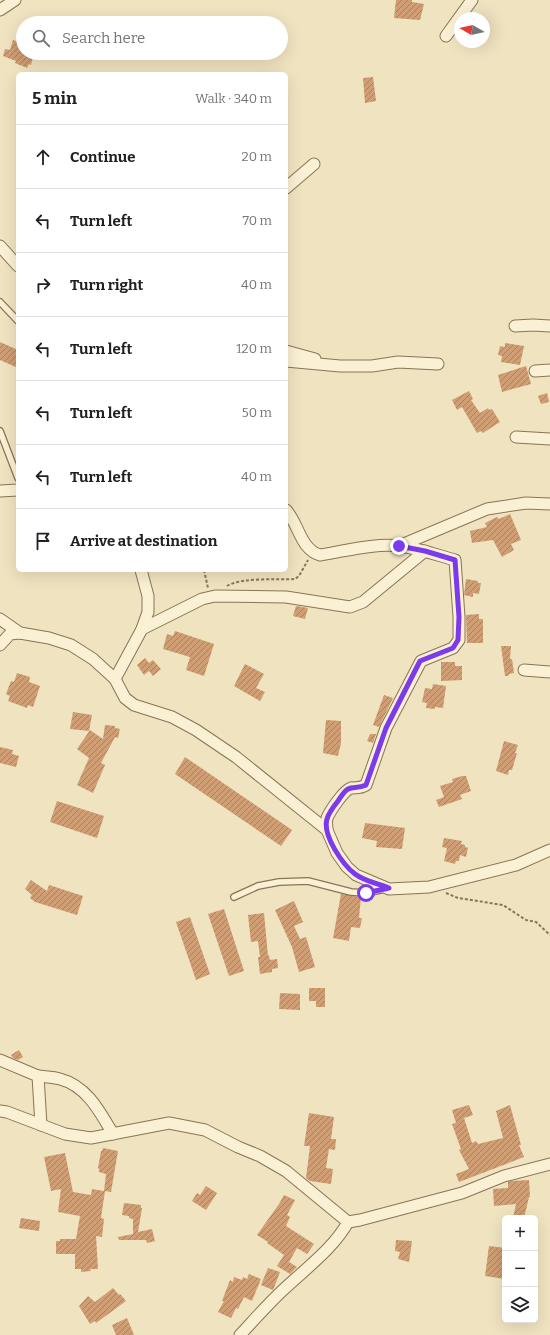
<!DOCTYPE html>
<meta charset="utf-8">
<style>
:root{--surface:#fff;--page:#f2f2f2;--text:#202124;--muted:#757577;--line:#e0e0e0}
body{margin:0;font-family:Bitter,serif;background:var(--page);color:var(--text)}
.controls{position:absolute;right:12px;bottom:12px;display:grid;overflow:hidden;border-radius:6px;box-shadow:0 4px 16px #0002}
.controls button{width:36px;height:36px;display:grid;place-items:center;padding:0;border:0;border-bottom:1px solid var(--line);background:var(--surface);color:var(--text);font:20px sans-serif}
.compass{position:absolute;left:454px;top:12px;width:36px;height:36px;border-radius:50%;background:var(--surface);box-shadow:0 4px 16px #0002;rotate:279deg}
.stop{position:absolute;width:12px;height:12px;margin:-9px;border:3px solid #7c3aed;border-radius:50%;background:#fff}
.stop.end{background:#7c3aed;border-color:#fff;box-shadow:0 1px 4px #0008}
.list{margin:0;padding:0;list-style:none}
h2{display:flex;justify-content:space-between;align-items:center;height:52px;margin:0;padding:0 16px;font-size:17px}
h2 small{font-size:13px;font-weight:400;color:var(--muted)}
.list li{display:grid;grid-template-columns:26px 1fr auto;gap:12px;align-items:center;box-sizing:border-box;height:64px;padding:0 16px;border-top:1px solid var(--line)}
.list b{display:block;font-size:15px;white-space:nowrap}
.list em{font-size:13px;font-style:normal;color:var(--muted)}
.icon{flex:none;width:22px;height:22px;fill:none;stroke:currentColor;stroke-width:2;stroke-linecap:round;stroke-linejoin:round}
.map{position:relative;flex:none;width:550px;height:1335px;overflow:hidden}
.search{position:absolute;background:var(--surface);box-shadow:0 4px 16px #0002;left:16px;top:16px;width:272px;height:44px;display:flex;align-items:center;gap:10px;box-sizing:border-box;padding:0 14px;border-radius:22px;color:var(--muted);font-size:15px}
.panel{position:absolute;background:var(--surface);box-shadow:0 4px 16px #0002;left:16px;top:72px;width:272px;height:500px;border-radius:6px}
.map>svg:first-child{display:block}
.building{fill:url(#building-hatch)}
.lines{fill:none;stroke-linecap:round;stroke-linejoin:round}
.lane-casing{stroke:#897457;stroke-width:8}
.street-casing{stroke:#897457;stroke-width:13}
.path{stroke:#897457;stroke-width:2;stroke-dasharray:3 2;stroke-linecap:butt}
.lane{stroke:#faf0d3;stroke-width:5.5}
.street{stroke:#faf0d3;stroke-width:11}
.route{stroke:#7c3aed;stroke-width:5}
</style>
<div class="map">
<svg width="550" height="1335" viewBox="0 0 550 1335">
<defs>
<pattern id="building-hatch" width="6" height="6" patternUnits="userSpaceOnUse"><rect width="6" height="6" fill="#cf9e74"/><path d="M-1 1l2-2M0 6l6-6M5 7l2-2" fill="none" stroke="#a9815e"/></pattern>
</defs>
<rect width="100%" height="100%" fill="#f0e3c0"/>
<!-- building -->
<g class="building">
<polygon points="396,0 412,0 412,2 424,4 420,20 394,18"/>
<polygon points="22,24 23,53 34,53 31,65 29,64 27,68 15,63 16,61 3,56 5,49 10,50 13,40 16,41"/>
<polygon points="373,77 376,101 365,103 363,78"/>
<polygon points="0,342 18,350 18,368 0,360"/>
<polygon points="505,343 524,346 520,365 501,362 502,356 498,355 500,346 505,347"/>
<polygon points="526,366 531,384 502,392 498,375"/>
<polygon points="469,391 473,399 471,400 480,413 488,408 489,410 492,409 500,422 483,433 481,431 477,433 462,407 457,410 452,400"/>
<polygon points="547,393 549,402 541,404 538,396"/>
<polygon points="510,514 521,540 511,544 514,550 502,557 493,540 472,543 470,531 487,527 485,523 497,517 499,519"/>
<polygon points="466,579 478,581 478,583 481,583 479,594 473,593 473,597 464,595"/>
<polygon points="296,606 308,608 305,619 293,616"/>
<polygon points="479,614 479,619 483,619 483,643 467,643 466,615"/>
<polygon points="175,631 214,644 204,676 186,670 190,657 163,649 167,634 173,636"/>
<polygon points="501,646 511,646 510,659 512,659 514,673 509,674 508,676 505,676"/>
<polygon points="145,658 149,663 153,660 161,669 153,676 149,671 144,675 137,665"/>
<polygon points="441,662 455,662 455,666 462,666 462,680 441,681"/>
<polygon points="245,664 264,674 256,688 265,692 260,701 234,686"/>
<polygon points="17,673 30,677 29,682 40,686 33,707 28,705 27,708 8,701 10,696 6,694 11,681 14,682"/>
<polygon points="433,684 446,686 443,708 435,707 435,709 426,708 427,703 422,702 425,688 432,689"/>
<polygon points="384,695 393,698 379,727 373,725"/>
<polygon points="73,712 92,715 89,731 70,729"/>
<polygon points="326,720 341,721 341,743 338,756 323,753"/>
<polygon points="105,725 115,726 115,728 120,729 118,738 115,737 101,763 105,765 93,793 77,785 89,758 77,749 90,730 103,739"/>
<polygon points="370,734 376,734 373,743 367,741"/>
<polygon points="504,741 518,745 515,753 517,753 512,770 509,770 508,775 496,771"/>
<polygon points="0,747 13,750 12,754 19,756 16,767 0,763"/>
<polygon points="185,757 292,830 281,846 175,774"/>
<polygon points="462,776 466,776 471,791 460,795 462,799 439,807 436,800 444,797 440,786 453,782 452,779"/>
<polygon points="57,801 104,816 97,838 50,822"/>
<polygon points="365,823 405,828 402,849 376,847 377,841 362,838"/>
<polygon points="444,838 462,841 461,844 465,845 465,847 468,848 466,857 460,855 459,861 456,861 455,864 444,861 447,848 442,847"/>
<polygon points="31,880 47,891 49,885 83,896 77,915 35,902 30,898 32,895 25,889"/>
<polygon points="341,894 361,897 359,918 362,918 360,928 351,927 349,941 333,938"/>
<polygon points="294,901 303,922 294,926 300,939 306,937 315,967 299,972 292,947 275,910"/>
<polygon points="224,909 244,971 229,976 208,914"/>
<polygon points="264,913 268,956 269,955 270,960 277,959 278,968 272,969 272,972 260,974 258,957 260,957 258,941 251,942 248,915"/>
<polygon points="190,917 210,974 196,980 176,922"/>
<polygon points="309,988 325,988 325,1007 316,1007 316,1001 309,1001"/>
<polygon points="280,993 300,994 300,1010 279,1009"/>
<polygon points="19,1050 23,1057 18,1060 13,1058 11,1055"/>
<polygon points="469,1105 473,1115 464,1118 472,1143 476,1141 478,1144 503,1138 496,1111 510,1105 521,1145 519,1145 524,1157 459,1182 456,1174 469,1169 459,1150 461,1149 452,1124 456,1123 452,1110"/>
<polygon points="309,1113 334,1117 331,1139 336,1139 335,1150 329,1149 326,1168 333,1169 331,1184 310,1181 306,1178 310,1146 304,1146"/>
<polygon points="103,1148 118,1151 111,1192 105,1191 101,1218 104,1219 102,1237 96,1236 98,1269 90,1269 91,1271 81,1272 81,1269 75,1269 75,1254 56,1254 56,1241 60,1241 60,1239 76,1239 80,1216 58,1212 61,1189 51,1191 44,1157 65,1153 73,1192 91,1195 92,1189 104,1191 106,1174 99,1172 99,1169 98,1168 101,1151 102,1151"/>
<polygon points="529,1180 530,1197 529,1197 524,1218 513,1218 516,1204 494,1206 493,1189 508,1188 508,1182 511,1181"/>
<polygon points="206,1186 217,1193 206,1210 192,1201 197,1193 200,1195"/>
<polygon points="284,1195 295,1200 287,1215 290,1217 286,1226 314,1244 307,1254 297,1248 289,1262 297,1267 290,1274 277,1266 284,1255 267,1243 268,1242 257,1235 279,1204"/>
<polygon points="124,1203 141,1205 141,1208 142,1208 138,1232 152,1229 155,1241 147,1243 146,1240 119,1240 118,1237 133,1234 133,1219 129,1218 129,1216 122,1215"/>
<polygon points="21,1218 40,1221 39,1231 19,1228"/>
<polygon points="396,1240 412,1241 409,1262 398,1259 400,1252 395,1251"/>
<polygon points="489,1246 505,1248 505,1279 485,1276"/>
<polygon points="268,1268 280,1272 273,1290 261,1285"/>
<polygon points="249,1274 261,1279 252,1301 244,1297 238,1309 236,1308 231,1318 218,1312 224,1301 222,1301 230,1280 233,1282 234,1277 242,1280 243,1277 247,1279"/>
<polygon points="113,1288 119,1295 120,1294 126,1301 96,1323 95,1321 90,1324 79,1306 88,1296 95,1302"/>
<polygon points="127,1318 134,1335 116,1335 112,1325"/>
</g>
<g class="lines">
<!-- lane casing -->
<g class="lane-casing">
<g id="lane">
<polyline points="0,302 18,321"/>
<polyline points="0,431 18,478"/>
<polyline points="234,897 258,886 279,882 308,881 351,892 366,893 385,889"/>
</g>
</g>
<!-- street casing -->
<g class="street-casing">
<g id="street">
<polyline points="0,10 15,0"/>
<polyline points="446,36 472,0"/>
<polyline points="286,188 314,164"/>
<polyline points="0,246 18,266"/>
<polyline points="515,326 533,325 550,326"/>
<polyline points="286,351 315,359"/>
<polyline points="286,361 340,366 372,366 398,362 438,364"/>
<polyline points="535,371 550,370"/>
<polyline points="516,437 550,439"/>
<polyline points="0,491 18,490"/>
<path d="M286,510C299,524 300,549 320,555C346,551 374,543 401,546C420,549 437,555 455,560L459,617V640L453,648L421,661L386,728L366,785C359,789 357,787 351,788C344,790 330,811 327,818C326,822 327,826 327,830"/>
<polyline points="399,546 487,509 526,503 550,504"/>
<polyline points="0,619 20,633"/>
<polyline points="142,629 202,599 215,596 286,597 350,607 363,602 425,551"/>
<polyline points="0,645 10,634 20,633 49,638 71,645 93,659 115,679 125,698 134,705 172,717 196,730 236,757 327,830 337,853 347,867 356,875 389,889 429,887 516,865 550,850"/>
<polyline points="524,670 550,672"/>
<polyline points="115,679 142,629 148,612 148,596 141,570"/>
<polyline points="0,1060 38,1076 41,1125"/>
<path d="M38,1076C45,1077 53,1077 60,1079C87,1086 100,1112 113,1134"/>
<polyline points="0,1111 7,1112 65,1134 91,1138 169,1123 205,1130 238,1147 260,1156 286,1171 348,1222 360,1220 462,1193 504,1176 550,1164"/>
<path d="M240,1335C254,1320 268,1304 283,1290C304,1270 334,1248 348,1222"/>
</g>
</g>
<!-- path -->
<g class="path">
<polyline points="204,570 208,588"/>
<polyline points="45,571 48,570"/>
<path d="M227,586C242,577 277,580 295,579L299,576L308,560"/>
<polyline points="446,893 458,898 503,905 526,920 536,922 550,935"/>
</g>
<!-- lane -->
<use href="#lane" class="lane"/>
<!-- street -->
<use href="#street" class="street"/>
</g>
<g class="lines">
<!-- route -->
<path class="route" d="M366,893L389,888C379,884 364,881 355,874C343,865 322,835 327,819C329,812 334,806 338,801C341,797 344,791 348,789C353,786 358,789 366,785L386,728L420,661L453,648L458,640L459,617L455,560L425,551L399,546"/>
</g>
</svg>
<div class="controls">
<button>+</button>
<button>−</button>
<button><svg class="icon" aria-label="layers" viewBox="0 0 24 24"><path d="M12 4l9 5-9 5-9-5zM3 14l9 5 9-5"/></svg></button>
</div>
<svg class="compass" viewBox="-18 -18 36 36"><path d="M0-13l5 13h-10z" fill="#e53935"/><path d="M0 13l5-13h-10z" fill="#757577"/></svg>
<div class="stop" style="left:366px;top:893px"></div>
<div class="stop end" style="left:399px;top:546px"></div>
<div class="search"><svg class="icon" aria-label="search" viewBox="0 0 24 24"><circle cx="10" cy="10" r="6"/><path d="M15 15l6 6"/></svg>Search here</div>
<section class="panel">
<h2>5 min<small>Walk · 340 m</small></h2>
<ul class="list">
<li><svg class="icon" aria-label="ahead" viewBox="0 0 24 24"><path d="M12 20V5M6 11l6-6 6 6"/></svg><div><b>Continue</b></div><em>20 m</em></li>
<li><svg class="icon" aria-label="left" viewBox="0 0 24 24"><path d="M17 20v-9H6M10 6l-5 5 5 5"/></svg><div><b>Turn left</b></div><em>70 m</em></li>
<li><svg class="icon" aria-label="right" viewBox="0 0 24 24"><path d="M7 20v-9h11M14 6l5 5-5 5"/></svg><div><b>Turn right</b></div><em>40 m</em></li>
<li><svg class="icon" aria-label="left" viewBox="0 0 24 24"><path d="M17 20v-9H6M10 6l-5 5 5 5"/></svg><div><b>Turn left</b></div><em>120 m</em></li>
<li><svg class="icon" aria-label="left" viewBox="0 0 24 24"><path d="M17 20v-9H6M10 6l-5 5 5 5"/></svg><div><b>Turn left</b></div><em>50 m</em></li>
<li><svg class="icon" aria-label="left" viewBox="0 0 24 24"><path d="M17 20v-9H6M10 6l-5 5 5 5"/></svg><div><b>Turn left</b></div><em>40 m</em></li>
<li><svg class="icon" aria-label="arrive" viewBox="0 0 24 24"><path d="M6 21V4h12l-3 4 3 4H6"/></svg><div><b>Arrive at destination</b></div></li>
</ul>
</section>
</div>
